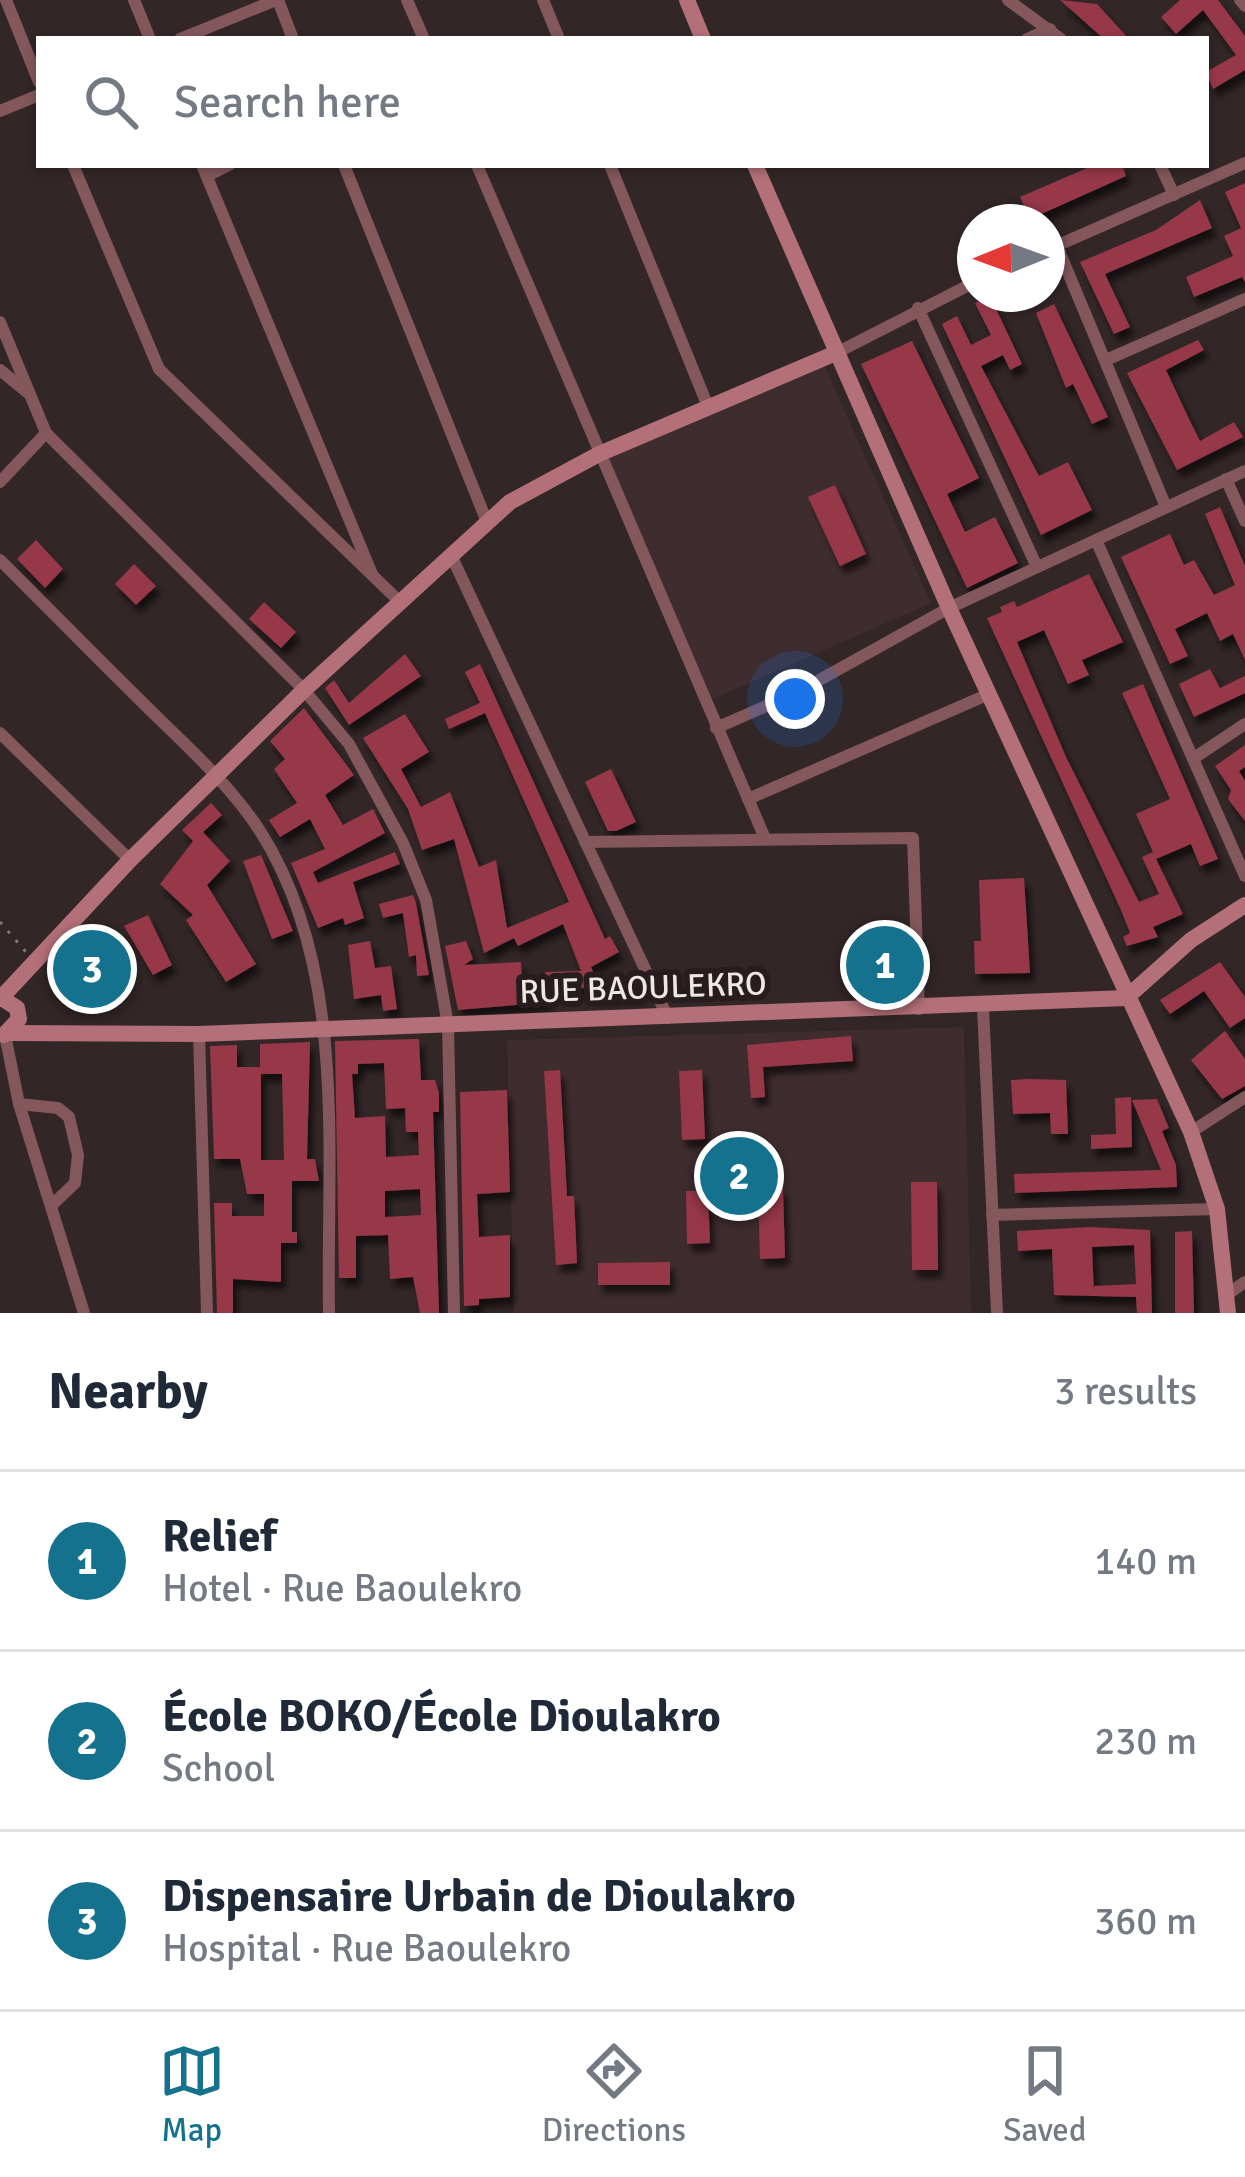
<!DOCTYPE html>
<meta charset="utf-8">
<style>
:root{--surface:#fff;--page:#f2f2f3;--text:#1f2937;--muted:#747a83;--line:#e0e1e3;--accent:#14728e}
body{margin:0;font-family:Signika,sans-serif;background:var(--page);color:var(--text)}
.compass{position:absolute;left:957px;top:204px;width:108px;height:108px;border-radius:50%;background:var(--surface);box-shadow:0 3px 9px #0004;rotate:269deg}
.you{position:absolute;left:795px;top:699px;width:42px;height:42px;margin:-30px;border:9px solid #fff;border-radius:50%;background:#1a73e8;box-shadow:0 0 0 18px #1a73e833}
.badge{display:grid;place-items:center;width:78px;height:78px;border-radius:50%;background:var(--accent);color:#fff;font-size:39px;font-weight:700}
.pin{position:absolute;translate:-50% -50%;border:6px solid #fff;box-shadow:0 3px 12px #0006}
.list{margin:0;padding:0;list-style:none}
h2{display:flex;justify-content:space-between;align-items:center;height:156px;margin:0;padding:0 48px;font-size:51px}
h2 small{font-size:39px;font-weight:400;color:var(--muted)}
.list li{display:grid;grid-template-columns:78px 1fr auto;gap:36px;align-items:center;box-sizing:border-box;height:180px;padding:0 48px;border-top:3px solid var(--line)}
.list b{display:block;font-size:45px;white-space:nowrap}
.list p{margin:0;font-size:39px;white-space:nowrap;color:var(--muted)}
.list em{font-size:39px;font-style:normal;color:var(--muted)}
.icon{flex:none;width:66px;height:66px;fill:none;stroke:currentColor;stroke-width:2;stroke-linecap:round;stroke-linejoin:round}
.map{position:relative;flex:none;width:1245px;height:1313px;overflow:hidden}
.search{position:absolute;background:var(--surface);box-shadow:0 3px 9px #0004;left:36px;right:36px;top:36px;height:132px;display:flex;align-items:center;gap:30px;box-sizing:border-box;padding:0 42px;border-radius:0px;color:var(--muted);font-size:45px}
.sheet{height:696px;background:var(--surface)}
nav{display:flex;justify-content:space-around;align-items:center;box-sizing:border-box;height:168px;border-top:3px solid var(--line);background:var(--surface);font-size:33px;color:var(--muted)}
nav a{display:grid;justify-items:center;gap:6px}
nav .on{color:var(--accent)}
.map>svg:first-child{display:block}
.built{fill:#3f2c2e}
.building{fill:#973849;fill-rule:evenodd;filter:url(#shadow)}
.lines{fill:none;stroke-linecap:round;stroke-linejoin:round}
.path{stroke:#83797a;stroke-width:3;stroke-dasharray:3 9;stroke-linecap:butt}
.street{stroke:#83575c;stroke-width:12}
.secondary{stroke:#b47078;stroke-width:16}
.labels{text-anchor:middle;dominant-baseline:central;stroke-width:12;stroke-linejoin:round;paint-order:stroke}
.street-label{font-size:33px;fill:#eee6e7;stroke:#281d1e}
</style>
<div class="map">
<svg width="1245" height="1313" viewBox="0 0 1245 1313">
<defs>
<filter id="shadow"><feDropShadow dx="4.5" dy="8" stdDeviation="3" flood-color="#0009"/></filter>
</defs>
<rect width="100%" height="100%" fill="#322627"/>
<!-- built -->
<g class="built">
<polygon points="824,365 931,603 713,699 605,459"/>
<polygon points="964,1027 971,1313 514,1313 507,1040"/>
</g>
<!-- building -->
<g class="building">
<polygon points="1060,0 1097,4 1129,39 1104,39"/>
<polygon points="1180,0 1218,0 1245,36 1245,70 1213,89 1206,72 1236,55 1203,10 1176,34 1161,17"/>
<polygon points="1094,165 1122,165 1126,176 1030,219 1020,197"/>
<polygon points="1245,183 1245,282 1242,277 1194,297 1186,277 1233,256 1224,236 1241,228 1225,192"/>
<polygon points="1200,200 1212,228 1105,274 1130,327 1114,334 1080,262 1156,230"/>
<polygon points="990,296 1022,364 1010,370 1003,355 981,366 1039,476 1068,462 1092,510 1041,535 942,324 957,316 971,345 991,335 975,303"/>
<polygon points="1054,304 1108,417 1092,424 1073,384 1066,388 1036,313"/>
<polygon points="1198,340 1204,350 1166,370 1189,419 1200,441 1234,422 1243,437 1177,470 1127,373"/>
<polygon points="912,341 979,478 947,494 965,532 995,517 1018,563 967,588 861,364"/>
<polygon points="835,485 866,554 840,566 808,497"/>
<polygon points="1220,507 1245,566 1245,660 1233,634 1220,641 1207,613 1175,629 1188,656 1170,664 1121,557 1170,534 1184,565 1194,560 1214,595 1235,585 1205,514"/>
<polygon points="36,540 63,569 45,588 17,559"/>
<polygon points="134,564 156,586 136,605 115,584"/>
<polygon points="1089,574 1123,642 1082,660 1089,675 1068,684 1044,630 1017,642 1066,757 1139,902 1159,894 1142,857 1153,852 1136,814 1170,799 1122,693 1143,684 1218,859 1200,866 1191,844 1156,859 1183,914 1153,927 1158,937 1127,946 1123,937 1130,933 1121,910 987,618 1002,612 1000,607 1014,601 1017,607"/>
<polygon points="264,602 296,632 281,648 249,619"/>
<polygon points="405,654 421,676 349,725 325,688 334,680 349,703"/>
<polygon points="480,664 605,939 610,936 619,952 591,967 598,983 634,980 641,995 595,996 591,988 546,989 545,972 581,971 563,924 518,946 514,938 484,953 454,839 422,850 408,809 363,738 405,714 429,752 401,769 421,807 450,792 479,867 496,860 507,928 569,902 485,713 449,729 445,719 480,703 465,672"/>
<polygon points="1210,669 1220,688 1245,676 1245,693 1194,717 1179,684"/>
<polygon points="304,708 354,775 325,795 343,825 373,809 385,833 313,872 318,883 395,852 400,864 353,882 364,918 345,925 343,918 318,928 291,863 325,849 310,819 280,837 269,820 297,803 274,769 285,759 270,741"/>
<polygon points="1245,745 1245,767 1239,771 1245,781 1245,821 1228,799 1231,790 1215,766"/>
<polygon points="611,769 636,822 616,831 608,831 585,782"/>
<polygon points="211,803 222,815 203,832 230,861 207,885 256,964 226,982 186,920 193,915 160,884 193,841 182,830"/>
<polygon points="261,855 293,931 272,939 243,861"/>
<polygon points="1024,878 1030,973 975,974 974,941 981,941 979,880"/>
<polygon points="413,895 416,903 429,975 417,976 416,955 409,957 403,913 383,918 379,904"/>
<polygon points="148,915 172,965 153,975 124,926"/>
<polygon points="370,941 375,968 391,966 397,1009 383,1011 381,995 354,999 348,945"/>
<polygon points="466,941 473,959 464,965 521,962 523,996 547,990 550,1002 458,1010 445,946"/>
<polygon points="96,942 114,987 83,999 65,955"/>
<polygon points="907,954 907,974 873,974 873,981 862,981 862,955"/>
<polygon points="1220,962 1245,997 1245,1018 1230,1028 1204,991 1170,1014 1160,1000"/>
<polygon points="1225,1031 1245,1059 1245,1086 1222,1099 1191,1060"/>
<polygon points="851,1036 853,1061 763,1067 765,1097 751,1098 747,1045"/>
<path d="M419,1039L421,1080H435L439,1093V1112H433L439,1313H420L413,1277L390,1279L388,1235L356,1236V1278H339L335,1041ZM384,1063L386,1109L405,1108L406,1132H418L419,1155L386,1157L385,1116L355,1118L352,1074H358V1064ZM420,1189L421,1215L385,1217V1191Z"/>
<path d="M310,1042L307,1159H315L319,1181H292V1232H297V1243H281V1282L233,1279V1313H217L214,1203H232V1216H264V1194H247L240,1159H214L210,1046L237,1045V1067H260V1044ZM261,1074H282L284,1160H261Z"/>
<polygon points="560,1070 567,1196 574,1196 577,1263 556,1265 544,1071"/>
<polygon points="702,1070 705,1139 682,1140 679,1071"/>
<polygon points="1029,1079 1066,1080 1068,1134 1051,1134 1050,1113 1013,1114 1011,1080"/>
<polygon points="507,1090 510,1192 477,1194 479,1237 510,1235 510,1297 479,1299 479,1305 464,1306 460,1092"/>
<polygon points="1131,1097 1132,1147 1091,1149 1091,1135 1116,1134 1115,1098"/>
<polygon points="1157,1099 1169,1128 1162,1131 1176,1165 1177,1187 1015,1193 1014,1174 1161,1170 1132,1100"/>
<polygon points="911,1182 937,1182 938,1270 912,1270"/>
<polygon points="783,1188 785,1258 760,1259 758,1189"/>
<polygon points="686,1191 708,1191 710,1243 687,1244"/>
<path d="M1090,1227L1150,1230L1152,1313H1137L1136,1297L1054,1295L1052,1249L1018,1251L1017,1231ZM1134,1245L1136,1284L1094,1286V1293L1092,1247Z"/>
<polygon points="1192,1231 1194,1313 1175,1313 1175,1232"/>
<polygon points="670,1262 670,1285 598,1285 598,1263"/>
</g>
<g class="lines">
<!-- path -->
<polyline class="path" points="0,922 26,952"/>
<!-- street -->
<g class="street">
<polyline points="6,0 39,82"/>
<polyline points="134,0 150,39"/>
<polyline points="278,0 293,39"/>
<polyline points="407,0 424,39"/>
<polyline points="543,0 559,39"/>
<polyline points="1008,0 1061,39"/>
<polyline points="1240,0 1245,6"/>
<polyline points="180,39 276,0"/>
<polyline points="1027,39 1050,29"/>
<polyline points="0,111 39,95"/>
<polyline points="73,165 159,369 399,601"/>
<polyline points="202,165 372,574"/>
<polyline points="344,165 487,522"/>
<polyline points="477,165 764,836"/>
<polyline points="610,165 709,409"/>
<polyline points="1160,165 1174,195"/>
<polyline points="207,176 229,165"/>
<polyline points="1057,246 1166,507"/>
<polyline points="1047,250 1245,163"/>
<polyline points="918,308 1037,567"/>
<polyline points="0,322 46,433 304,690 349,744 403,843 426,900 448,1025 454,1313"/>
<polyline points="836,353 975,282"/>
<polyline points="1106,360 1245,299"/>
<polyline points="0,370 27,392"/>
<polyline points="1226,479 1245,521"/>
<polyline points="0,482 46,433"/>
<polyline points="1096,540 1245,876"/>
<polyline points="451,555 668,1018"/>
<path d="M0,560C50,610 99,660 149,709C188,747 230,785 260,831C349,970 326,1156 329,1313"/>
<polyline points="716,728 796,693 949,608 1245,471"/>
<polyline points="0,733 130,860"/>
<polyline points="1194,758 1245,724"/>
<polyline points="748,799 989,694"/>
<polyline points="585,842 913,838 919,1009"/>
<polyline points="983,1007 997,1313"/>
<polyline points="199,1034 207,1313"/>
<polyline points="5,1035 19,1104 84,1313"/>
<polyline points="19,1104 58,1108 69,1117 78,1155 75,1183 51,1206"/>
<polyline points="1191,1132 1245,1097"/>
<polyline points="992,1215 1217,1209"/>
<polyline points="1228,1294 1245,1282"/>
</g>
<!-- secondary -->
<g class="secondary">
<polyline points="687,0 703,39"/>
<polyline points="755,165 949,608 1191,1132 1217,1209 1228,1313"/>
<polyline points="0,999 130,860 304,690 510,502 599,454 836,353"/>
<polyline points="3,999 17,1008 19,1019 4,1035"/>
<polyline points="11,1033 199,1034 1126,998 1191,940 1245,905"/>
</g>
</g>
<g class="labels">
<!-- street labels -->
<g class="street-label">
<text transform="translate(643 988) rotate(-2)">RUE BAOULEKRO</text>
</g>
</g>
</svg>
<svg class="compass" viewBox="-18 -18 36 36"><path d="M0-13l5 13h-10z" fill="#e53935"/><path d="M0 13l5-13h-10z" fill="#747a83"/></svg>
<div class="you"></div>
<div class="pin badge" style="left:885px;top:965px">1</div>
<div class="pin badge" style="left:739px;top:1176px">2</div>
<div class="pin badge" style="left:92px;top:969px">3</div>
<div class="search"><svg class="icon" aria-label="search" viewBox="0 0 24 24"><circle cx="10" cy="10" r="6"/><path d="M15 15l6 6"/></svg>Search here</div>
</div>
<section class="sheet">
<h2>Nearby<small>3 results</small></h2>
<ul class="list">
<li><span class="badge">1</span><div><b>Relief</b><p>Hotel · Rue Baoulekro</p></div><em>140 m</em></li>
<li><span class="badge">2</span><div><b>École BOKO/École Dioulakro</b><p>School</p></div><em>230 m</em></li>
<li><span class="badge">3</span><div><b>Dispensaire Urbain de Dioulakro</b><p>Hospital · Rue Baoulekro</p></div><em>360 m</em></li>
</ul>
</section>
<nav>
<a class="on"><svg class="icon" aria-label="map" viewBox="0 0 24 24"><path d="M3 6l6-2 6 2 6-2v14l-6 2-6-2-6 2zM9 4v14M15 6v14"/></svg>Map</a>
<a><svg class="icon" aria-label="directions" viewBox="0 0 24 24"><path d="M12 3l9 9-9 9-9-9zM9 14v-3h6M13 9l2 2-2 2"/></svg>Directions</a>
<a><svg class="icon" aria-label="saved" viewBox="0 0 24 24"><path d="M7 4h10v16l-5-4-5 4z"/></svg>Saved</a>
</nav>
